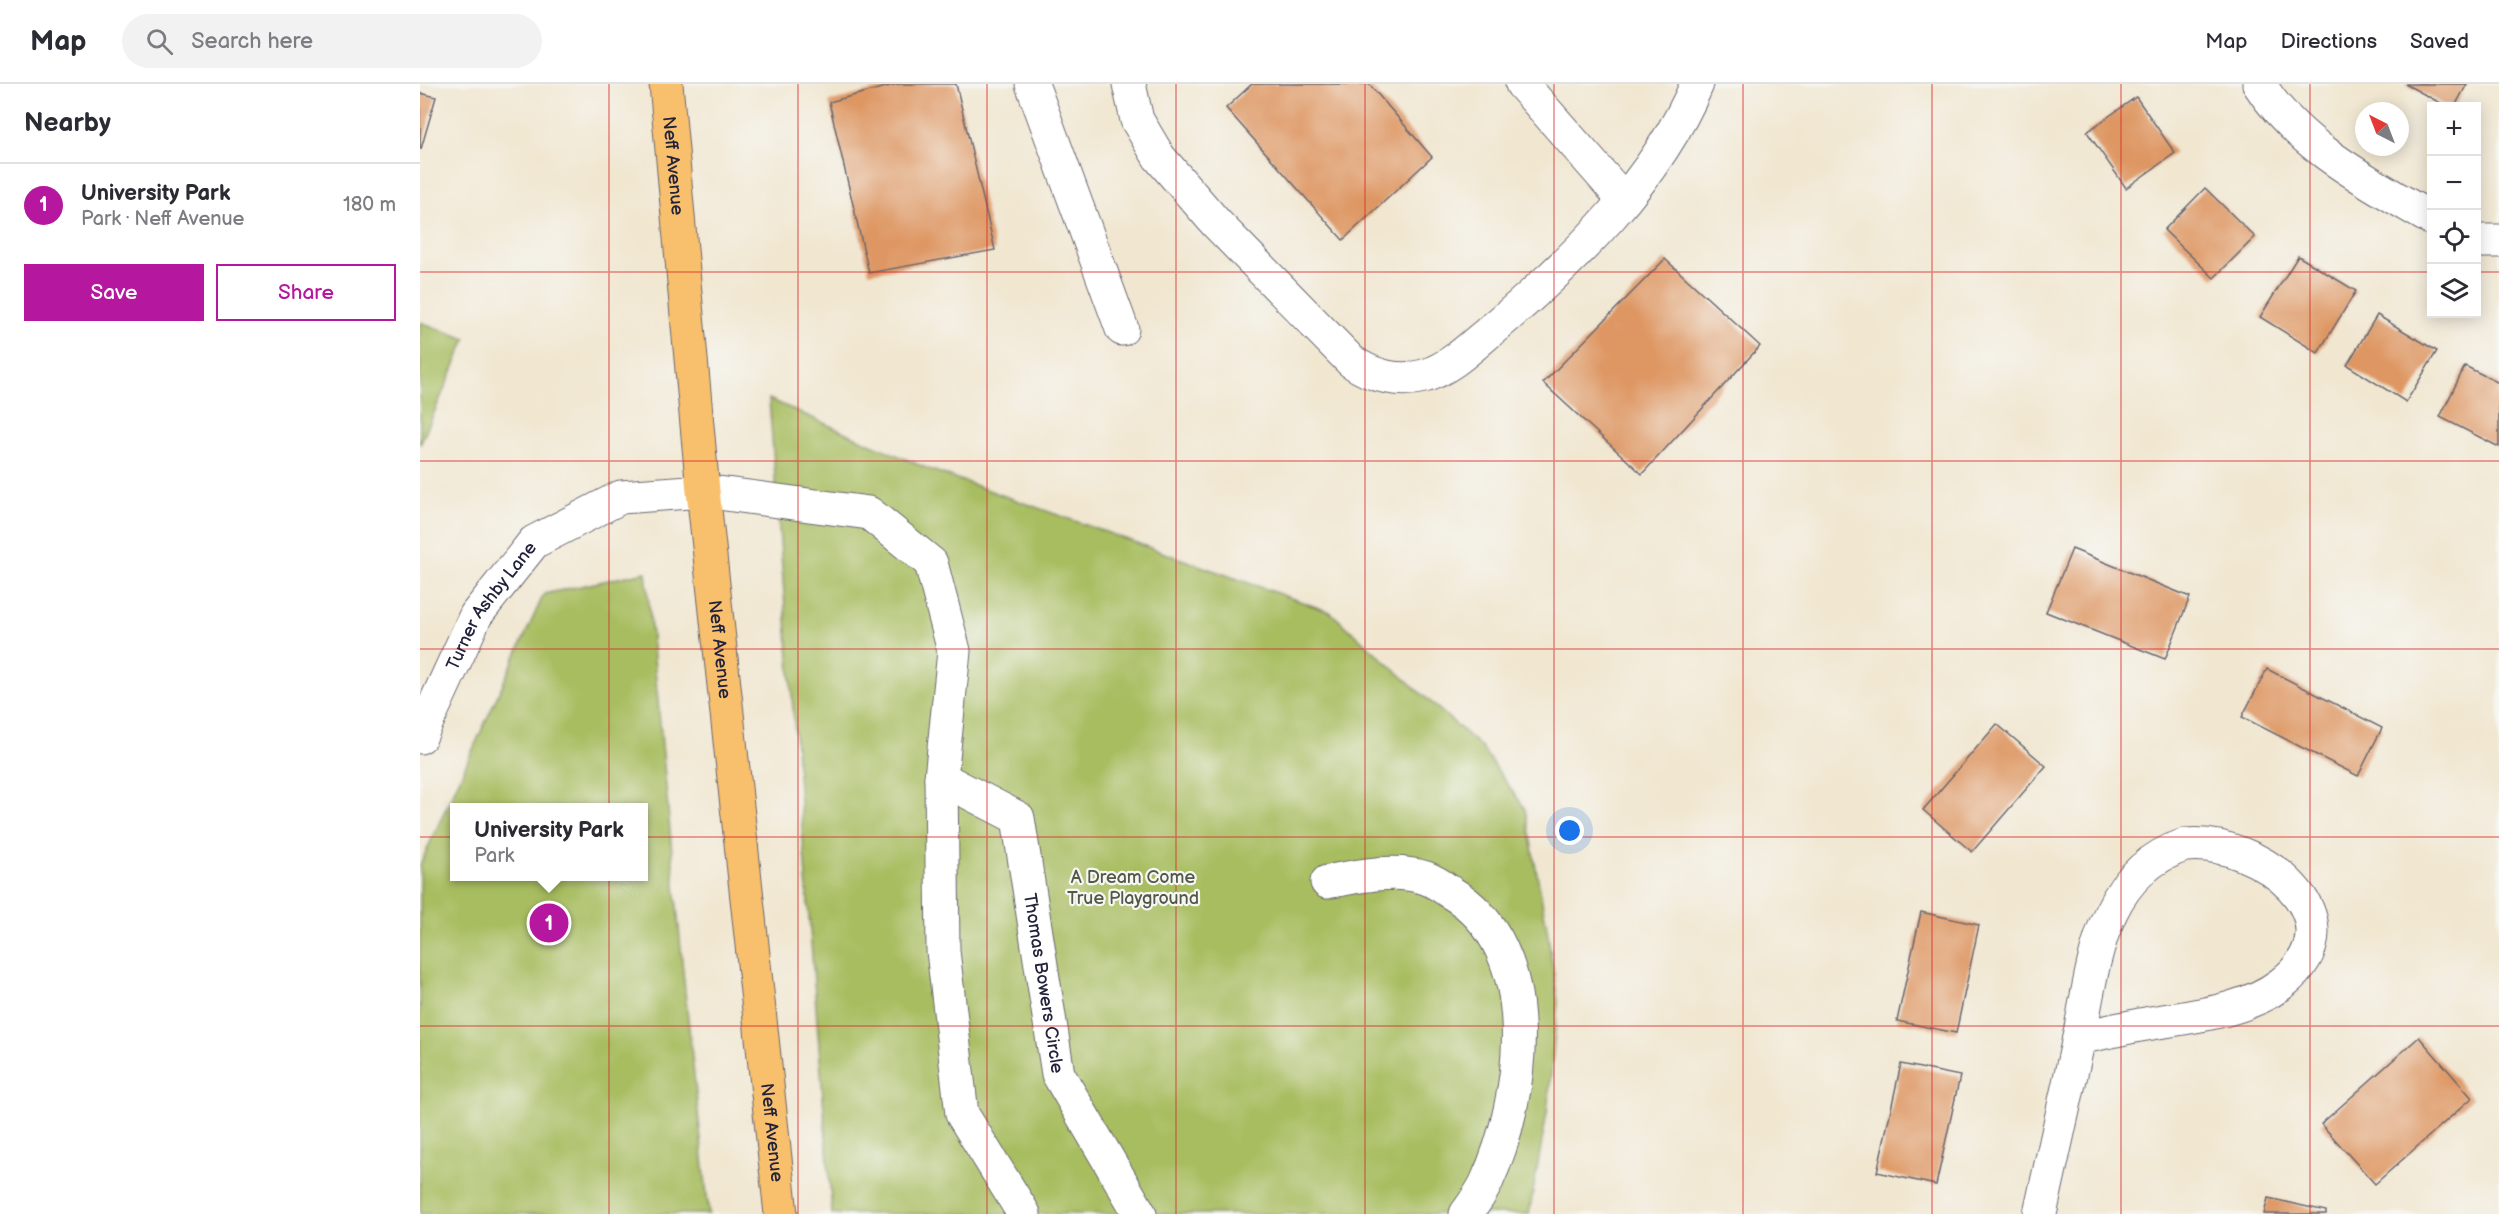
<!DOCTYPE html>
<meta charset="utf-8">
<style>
:root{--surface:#fff;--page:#f2f2f3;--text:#2b2b33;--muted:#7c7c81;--line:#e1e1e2;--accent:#b5179e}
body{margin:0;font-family:"Balsamiq Sans",sans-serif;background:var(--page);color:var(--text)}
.controls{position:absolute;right:18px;top:18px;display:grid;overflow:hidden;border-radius:0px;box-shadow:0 3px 15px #0003}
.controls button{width:54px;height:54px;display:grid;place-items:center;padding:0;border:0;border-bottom:2px solid var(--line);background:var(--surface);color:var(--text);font:30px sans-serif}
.compass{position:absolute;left:1935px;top:18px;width:54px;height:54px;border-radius:50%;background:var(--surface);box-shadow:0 3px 15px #0003;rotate:318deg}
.you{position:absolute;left:1150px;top:747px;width:21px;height:21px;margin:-15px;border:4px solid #fff;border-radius:50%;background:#1a73e8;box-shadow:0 0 0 9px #1a73e833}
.badge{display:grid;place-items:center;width:39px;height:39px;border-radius:50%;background:var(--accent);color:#fff;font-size:20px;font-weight:700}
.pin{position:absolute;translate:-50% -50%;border:3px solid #fff;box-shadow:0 2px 6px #0006}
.popup{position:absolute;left:30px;top:719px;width:198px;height:78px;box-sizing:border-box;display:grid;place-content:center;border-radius:0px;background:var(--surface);filter:drop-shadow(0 2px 4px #0005);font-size:20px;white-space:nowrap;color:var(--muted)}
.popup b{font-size:22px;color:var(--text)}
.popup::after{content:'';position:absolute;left:50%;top:100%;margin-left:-12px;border:12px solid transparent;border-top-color:var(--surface)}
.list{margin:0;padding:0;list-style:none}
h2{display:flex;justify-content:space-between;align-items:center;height:78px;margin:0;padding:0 24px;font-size:26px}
h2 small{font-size:20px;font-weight:400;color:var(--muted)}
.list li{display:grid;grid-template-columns:39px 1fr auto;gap:18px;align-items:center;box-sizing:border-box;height:84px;padding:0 24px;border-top:2px solid var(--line)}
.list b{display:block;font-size:22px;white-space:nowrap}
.list p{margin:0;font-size:20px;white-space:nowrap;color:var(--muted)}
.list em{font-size:20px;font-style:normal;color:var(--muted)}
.actions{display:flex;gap:12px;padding:18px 24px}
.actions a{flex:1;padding:14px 0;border:2px solid var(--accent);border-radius:0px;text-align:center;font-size:21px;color:var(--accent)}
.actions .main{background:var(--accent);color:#fff}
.icon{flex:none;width:33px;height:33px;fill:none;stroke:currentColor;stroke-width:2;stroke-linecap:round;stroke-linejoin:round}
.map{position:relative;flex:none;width:2079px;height:1130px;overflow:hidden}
header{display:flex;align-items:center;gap:36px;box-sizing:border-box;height:84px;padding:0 30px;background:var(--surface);border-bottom:2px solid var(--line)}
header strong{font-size:28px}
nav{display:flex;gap:33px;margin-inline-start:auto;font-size:21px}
.search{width:420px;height:54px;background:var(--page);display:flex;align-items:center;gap:15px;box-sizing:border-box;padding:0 21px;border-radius:33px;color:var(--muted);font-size:22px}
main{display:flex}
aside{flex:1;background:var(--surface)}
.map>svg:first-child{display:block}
.green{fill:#a8bd61;stroke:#65704e;stroke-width:1.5;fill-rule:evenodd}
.building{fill:#de9764}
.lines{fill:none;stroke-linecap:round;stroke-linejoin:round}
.minor-casing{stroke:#6a6770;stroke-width:35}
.major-casing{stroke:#6a6770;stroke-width:35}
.minor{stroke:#fff;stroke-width:33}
.major{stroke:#f8bf6c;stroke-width:33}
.grid{fill:none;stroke:#d62828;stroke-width:1.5;stroke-opacity:0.55}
.labels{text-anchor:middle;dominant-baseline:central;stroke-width:4.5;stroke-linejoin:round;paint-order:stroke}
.street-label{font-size:18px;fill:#22223b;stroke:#f6f6f2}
.park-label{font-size:18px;fill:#515848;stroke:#f6f6f2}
</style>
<header>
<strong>Map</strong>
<div class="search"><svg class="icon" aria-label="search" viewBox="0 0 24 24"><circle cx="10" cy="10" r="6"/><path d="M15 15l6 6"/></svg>Search here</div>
<nav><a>Map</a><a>Directions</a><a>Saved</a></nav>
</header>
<main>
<aside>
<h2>Nearby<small></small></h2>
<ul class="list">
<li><span class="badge">1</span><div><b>University Park</b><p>Park · Neff Avenue</p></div><em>180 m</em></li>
</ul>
<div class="actions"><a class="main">Save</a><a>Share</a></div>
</aside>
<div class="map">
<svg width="2079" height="1130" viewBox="0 0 2079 1130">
<rect width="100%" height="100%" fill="#f6f6f2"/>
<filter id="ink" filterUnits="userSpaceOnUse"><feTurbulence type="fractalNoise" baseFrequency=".0167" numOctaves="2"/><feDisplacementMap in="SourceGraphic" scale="12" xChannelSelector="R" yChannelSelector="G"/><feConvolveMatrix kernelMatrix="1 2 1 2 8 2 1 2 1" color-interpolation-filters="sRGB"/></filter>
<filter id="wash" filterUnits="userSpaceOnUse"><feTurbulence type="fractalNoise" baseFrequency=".008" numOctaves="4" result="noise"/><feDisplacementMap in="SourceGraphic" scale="24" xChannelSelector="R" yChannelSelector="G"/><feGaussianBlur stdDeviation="1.35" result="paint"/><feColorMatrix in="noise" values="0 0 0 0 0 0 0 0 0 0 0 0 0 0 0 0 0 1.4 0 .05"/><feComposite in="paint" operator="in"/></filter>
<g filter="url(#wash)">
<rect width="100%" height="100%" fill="#f1e7d1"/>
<!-- green -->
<g class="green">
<polygon points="0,238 46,255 0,361"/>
<polygon points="349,315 506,384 910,528 1061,663 1105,725 1127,844 1138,918 1127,1029 1109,1130 412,1130"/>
<path d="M226,488L264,898L289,1130H0V781L124,510ZM34,724H224V792H34Z"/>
</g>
<g id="blocks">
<!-- building -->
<g class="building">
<polygon points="477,0 536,0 575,166 449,189 409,18"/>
<polygon points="832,0 949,0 1012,73 923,156 806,24"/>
<polygon points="1985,0 2047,0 2035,22 2026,22"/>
<polygon points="0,9 16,13 1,65 0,65"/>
<polygon points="1716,13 1755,69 1706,104 1667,48"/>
<polygon points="1785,104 1835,153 1794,194 1744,146"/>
<polygon points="1878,172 1936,207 1898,269 1840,233"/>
<polygon points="1245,175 1340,262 1222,390 1123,299"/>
<polygon points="1957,231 2017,267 1986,318 1927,281"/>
<polygon points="2045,282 2079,299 2079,363 2020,333"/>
<polygon points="1652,465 1770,513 1745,575 1626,528"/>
<polygon points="1847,585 1962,644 1938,692 1822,633"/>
<polygon points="1577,640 1626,682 1552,768 1503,726"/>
<polygon points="1501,828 1559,841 1536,949 1477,937"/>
<polygon points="1999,953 2052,1014 1955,1100 1901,1040"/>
<polygon points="1481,980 1540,992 1516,1101 1457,1088"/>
<polygon points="1848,1114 1906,1127 1906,1130 1844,1130"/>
</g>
</g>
</g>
<g filter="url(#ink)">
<use href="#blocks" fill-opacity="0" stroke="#6a6770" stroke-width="1.5"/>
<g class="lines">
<!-- minor casing -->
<g class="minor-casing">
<g id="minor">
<polyline points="612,0 702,245"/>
<path d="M709,0L717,36L739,73L796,139L931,277C952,292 979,299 1004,292C1031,284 1054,260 1075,243C1153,177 1237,96 1277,0"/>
<polyline points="1102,0 1203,115"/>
<path d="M1839,0C1879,63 1949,98 2012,135"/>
<polyline points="2056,157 2079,157"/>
<path id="s1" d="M0,653L56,531L114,458L201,413L283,407L449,429L511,479L534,567L521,694L523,867L542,1030L604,1130"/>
<path id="s2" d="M521,694L598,734L638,990L720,1130"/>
<path d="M1765,761C1837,753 1946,835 1861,900C1823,929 1770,932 1726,940C1703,944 1681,949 1659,954C1674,880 1680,789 1765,761Z"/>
<path d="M907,798C938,792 975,784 1006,794C1014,797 1023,803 1030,808C1125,863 1105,1014 1066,1099C1061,1110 1053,1120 1046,1130"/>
<polyline points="1620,1130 1659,954"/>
</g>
</g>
<!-- major casing -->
<g class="major-casing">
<g id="major">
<path id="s3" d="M246,0L283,407L361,1130"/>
</g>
</g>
<!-- minor -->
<use href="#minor" class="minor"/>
<!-- major -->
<use href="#major" class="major"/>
</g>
</g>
<!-- grid -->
<path class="grid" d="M189,0V1130M378,0V1130M567,0V1130M756,0V1130M945,0V1130M1134,0V1130M1323,0V1130M1512,0V1130M1701,0V1130M1890,0V1130M0,188H2012M2056,188H2079M0,377H2079M0,565H2079M0,753H2079M0,942H2079"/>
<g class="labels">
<!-- street labels -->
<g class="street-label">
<text stroke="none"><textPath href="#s3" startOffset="82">Neff Avenue</textPath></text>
<text stroke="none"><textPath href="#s1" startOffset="150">Turner Ashby Lane</textPath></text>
<text stroke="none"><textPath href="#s3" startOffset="568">Neff Avenue</textPath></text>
<text stroke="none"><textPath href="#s2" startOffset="254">Thomas Bowers Circle</textPath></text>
<text stroke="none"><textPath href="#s3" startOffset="1054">Neff Avenue</textPath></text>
</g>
<!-- park labels -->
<g class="park-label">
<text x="713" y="793">A Dream Come<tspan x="713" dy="21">True Playground</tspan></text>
</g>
</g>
</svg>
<div class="controls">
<button>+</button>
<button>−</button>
<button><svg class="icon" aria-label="locate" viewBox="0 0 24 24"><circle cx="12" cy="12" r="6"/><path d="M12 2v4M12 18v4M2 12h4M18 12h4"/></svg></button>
<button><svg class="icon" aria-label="layers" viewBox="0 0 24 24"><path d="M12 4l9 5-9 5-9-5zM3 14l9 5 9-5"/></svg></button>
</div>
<svg class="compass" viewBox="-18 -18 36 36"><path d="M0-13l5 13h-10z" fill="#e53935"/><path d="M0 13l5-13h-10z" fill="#7c7c81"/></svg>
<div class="you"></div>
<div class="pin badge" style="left:129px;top:839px">1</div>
<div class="popup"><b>University Park</b>Park</div>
</div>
</main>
